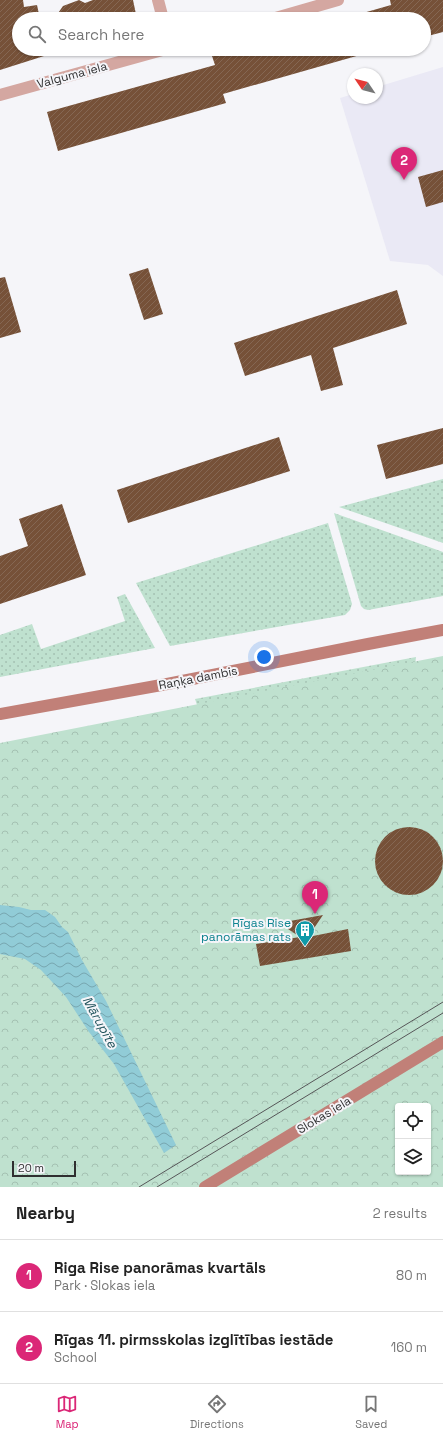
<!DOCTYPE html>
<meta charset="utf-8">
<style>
:root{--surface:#fff;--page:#f2f2f2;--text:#222;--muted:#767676;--line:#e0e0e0;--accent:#db2777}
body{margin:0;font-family:"Space Grotesk",sans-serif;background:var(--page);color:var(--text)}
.controls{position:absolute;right:12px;bottom:12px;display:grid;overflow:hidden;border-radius:4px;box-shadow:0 1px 3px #0004}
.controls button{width:36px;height:36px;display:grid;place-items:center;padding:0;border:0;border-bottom:1px solid var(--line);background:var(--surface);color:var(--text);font:20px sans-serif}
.compass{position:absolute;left:347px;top:68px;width:36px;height:36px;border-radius:50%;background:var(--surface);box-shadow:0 1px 3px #0004;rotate:305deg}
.scale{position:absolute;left:12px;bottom:10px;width:64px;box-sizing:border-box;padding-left:4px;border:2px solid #2f2f30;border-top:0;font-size:11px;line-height:14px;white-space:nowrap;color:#2f2f30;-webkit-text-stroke:3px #f5f5f9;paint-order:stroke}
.you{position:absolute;left:264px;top:657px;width:14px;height:14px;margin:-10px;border:3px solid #fff;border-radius:50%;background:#1a73e8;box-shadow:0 0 0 6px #1a73e833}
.badge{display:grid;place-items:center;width:26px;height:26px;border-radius:50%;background:var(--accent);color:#fff;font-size:13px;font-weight:700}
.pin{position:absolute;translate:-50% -33px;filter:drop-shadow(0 1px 2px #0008)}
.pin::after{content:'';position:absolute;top:21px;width:14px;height:12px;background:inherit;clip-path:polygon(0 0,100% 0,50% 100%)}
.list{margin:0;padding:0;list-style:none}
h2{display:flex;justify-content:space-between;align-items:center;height:52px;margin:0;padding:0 16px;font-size:17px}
h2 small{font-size:13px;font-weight:400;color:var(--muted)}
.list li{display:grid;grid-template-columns:26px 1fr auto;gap:12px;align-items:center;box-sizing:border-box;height:72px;padding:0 16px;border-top:1px solid var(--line)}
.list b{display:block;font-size:15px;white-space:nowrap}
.list p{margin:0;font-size:13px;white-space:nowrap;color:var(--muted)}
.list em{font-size:13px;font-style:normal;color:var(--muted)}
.icon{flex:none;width:22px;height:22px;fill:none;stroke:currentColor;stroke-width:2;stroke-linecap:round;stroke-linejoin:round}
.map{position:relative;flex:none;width:443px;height:1187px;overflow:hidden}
.search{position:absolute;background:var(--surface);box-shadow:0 1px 3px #0004;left:12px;right:12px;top:12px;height:44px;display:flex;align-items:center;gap:10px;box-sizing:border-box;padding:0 14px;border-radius:22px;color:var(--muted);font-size:15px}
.sheet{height:196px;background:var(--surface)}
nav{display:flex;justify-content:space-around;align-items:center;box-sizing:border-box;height:56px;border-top:1px solid var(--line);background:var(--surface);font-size:11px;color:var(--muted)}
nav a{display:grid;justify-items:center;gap:2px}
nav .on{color:var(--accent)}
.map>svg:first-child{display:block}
.built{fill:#eae9f5}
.grass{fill:url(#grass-dots)}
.park{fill:url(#park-crowns);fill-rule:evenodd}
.water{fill:url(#water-waves)}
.building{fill:url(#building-hatch)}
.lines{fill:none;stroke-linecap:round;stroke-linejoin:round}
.street{stroke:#d4a7a1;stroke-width:12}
.secondary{stroke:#c18078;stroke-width:12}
.tram{stroke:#565658;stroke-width:1}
.labels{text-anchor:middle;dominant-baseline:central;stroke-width:4;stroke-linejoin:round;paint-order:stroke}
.street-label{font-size:12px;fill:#2f2f30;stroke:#f5f5f9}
.culture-label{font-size:12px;fill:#0d838f;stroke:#f5f5f9;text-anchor:end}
.water-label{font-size:13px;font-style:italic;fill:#21535c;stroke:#f5f5f9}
</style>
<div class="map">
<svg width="443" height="1187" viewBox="0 0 443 1187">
<defs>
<pattern id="grass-dots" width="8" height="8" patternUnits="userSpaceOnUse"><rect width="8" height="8" fill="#bfe1cf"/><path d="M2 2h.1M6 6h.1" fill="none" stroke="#a4c1b2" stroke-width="1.8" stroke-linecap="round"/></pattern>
<pattern id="park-crowns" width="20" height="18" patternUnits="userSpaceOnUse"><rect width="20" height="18" fill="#bfe1cf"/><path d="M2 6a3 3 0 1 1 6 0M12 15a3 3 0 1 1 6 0" fill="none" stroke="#a4c1b2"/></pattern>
<pattern id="water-waves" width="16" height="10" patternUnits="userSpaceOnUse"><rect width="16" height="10" fill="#91ccd7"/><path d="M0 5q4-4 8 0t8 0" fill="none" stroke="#77a6af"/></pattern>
<pattern id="building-hatch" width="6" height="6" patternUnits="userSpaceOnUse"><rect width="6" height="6" fill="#765138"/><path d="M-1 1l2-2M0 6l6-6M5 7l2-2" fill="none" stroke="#856753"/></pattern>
</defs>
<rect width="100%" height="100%" fill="#f5f5f9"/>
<!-- built -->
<polygon class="built" points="443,67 443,276 428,265 390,261 340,98 353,94 353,98 377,98 377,87"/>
<!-- grass -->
<g class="grass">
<polygon points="443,479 443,543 339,507"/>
<polygon points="334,513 443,552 443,596 368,610 364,609 361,606"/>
<polygon points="328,523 352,604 350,610 345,615 170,646 136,583"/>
<polygon points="125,594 155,648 0,677 0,635 32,624 41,649 125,621 117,597"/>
<polygon points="416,657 415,666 222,719 197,705 195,699"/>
</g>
<!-- park -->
<path class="park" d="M443,656V1187H0V743ZM398,1106H428V1172H398Z"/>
<!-- water -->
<polygon class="water" points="0,905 19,907 31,910 45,910 55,917 62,927 68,932 82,960 106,1001 176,1145 164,1153 114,1064 89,1032 66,997 41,970 25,959 0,954"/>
<!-- building -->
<g class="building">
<polygon points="0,0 23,0 24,7 37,5 40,19 19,19 19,49 66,49 0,70"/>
<polygon points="79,0 85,3 93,0 133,0 137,19 54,19 63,6"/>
<polygon points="390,0 443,0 443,32 424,37 424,19 342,19 391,5"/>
<polygon points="235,49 381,49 223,94 226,103 58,151 47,112 215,65 212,56"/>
<polygon points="443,170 443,202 426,207 418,177"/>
<polygon points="148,268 163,314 144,320 129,274"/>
<polygon points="5,277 21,332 0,338 0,278"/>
<polygon points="397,290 407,324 333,348 343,385 321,391 311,355 245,376 234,343"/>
<polygon points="443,428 443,464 386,479 377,445"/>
<polygon points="279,437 290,471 128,523 117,490"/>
<polygon points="62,504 86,575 0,604 0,556 28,546 19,519"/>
<circle cx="409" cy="861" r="34"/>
<polygon points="323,915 308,937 348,929 351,951 260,966 256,944 300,937 279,923"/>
</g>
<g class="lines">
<!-- street -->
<g class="street">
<polyline points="158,0 163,19"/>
<polyline points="272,19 338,0"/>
<polyline points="0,95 166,49"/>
</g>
<!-- secondary -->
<g class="secondary">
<polyline points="0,714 167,684 368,644 443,630"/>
<polyline points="205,1187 443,1042"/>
</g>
<!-- tram -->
<g class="tram">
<polyline points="139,1187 443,1002"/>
<polyline points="157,1187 443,1013"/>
</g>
</g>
<!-- icons -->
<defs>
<g id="building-pin" transform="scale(1)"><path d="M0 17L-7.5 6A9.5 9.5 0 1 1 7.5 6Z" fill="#0f9aa8" stroke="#f5f5f9"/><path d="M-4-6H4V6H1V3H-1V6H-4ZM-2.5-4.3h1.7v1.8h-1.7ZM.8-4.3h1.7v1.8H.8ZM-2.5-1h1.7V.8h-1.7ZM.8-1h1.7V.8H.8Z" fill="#fff"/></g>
</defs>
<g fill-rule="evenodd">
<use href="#building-pin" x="305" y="930"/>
</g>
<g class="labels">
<!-- street labels -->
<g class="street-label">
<text transform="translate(72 75) rotate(-15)">Valguma iela</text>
<text transform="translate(198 678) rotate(-11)">Raņķa dambis</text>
<text transform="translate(324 1115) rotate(-31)">Slokas iela</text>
</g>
<!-- culture labels -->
<g class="culture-label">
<text x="291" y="923">Rīgas Rise<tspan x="291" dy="14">panorāmas rats</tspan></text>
</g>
<!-- water labels -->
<g class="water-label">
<text transform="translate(100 1022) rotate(61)">Mārupīte</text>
</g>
</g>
</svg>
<div class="controls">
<button><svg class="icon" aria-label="locate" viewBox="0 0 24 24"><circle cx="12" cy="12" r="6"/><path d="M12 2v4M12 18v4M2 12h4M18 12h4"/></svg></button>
<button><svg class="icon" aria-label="layers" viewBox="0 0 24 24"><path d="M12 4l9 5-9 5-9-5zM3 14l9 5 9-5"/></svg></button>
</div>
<svg class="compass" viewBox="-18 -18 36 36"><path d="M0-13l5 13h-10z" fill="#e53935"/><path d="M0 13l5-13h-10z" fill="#767676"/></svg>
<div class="scale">20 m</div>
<div class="you"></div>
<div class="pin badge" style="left:315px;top:914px">1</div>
<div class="pin badge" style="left:404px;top:180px">2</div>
<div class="search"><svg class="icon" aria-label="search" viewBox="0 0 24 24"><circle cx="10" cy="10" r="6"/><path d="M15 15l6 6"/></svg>Search here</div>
</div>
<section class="sheet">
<h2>Nearby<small>2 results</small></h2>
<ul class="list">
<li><span class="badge">1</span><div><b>Riga Rise panorāmas kvartāls</b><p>Park · Slokas iela</p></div><em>80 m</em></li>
<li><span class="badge">2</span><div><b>Rīgas 11. pirmsskolas izglītības iestāde</b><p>School</p></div><em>160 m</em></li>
</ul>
</section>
<nav>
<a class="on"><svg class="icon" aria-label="map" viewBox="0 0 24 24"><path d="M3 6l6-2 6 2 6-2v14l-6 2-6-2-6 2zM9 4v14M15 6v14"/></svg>Map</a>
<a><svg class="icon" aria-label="directions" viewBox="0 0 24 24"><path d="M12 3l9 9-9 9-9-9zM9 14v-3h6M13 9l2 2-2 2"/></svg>Directions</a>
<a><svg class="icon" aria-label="saved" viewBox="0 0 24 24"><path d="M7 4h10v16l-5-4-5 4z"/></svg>Saved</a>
</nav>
